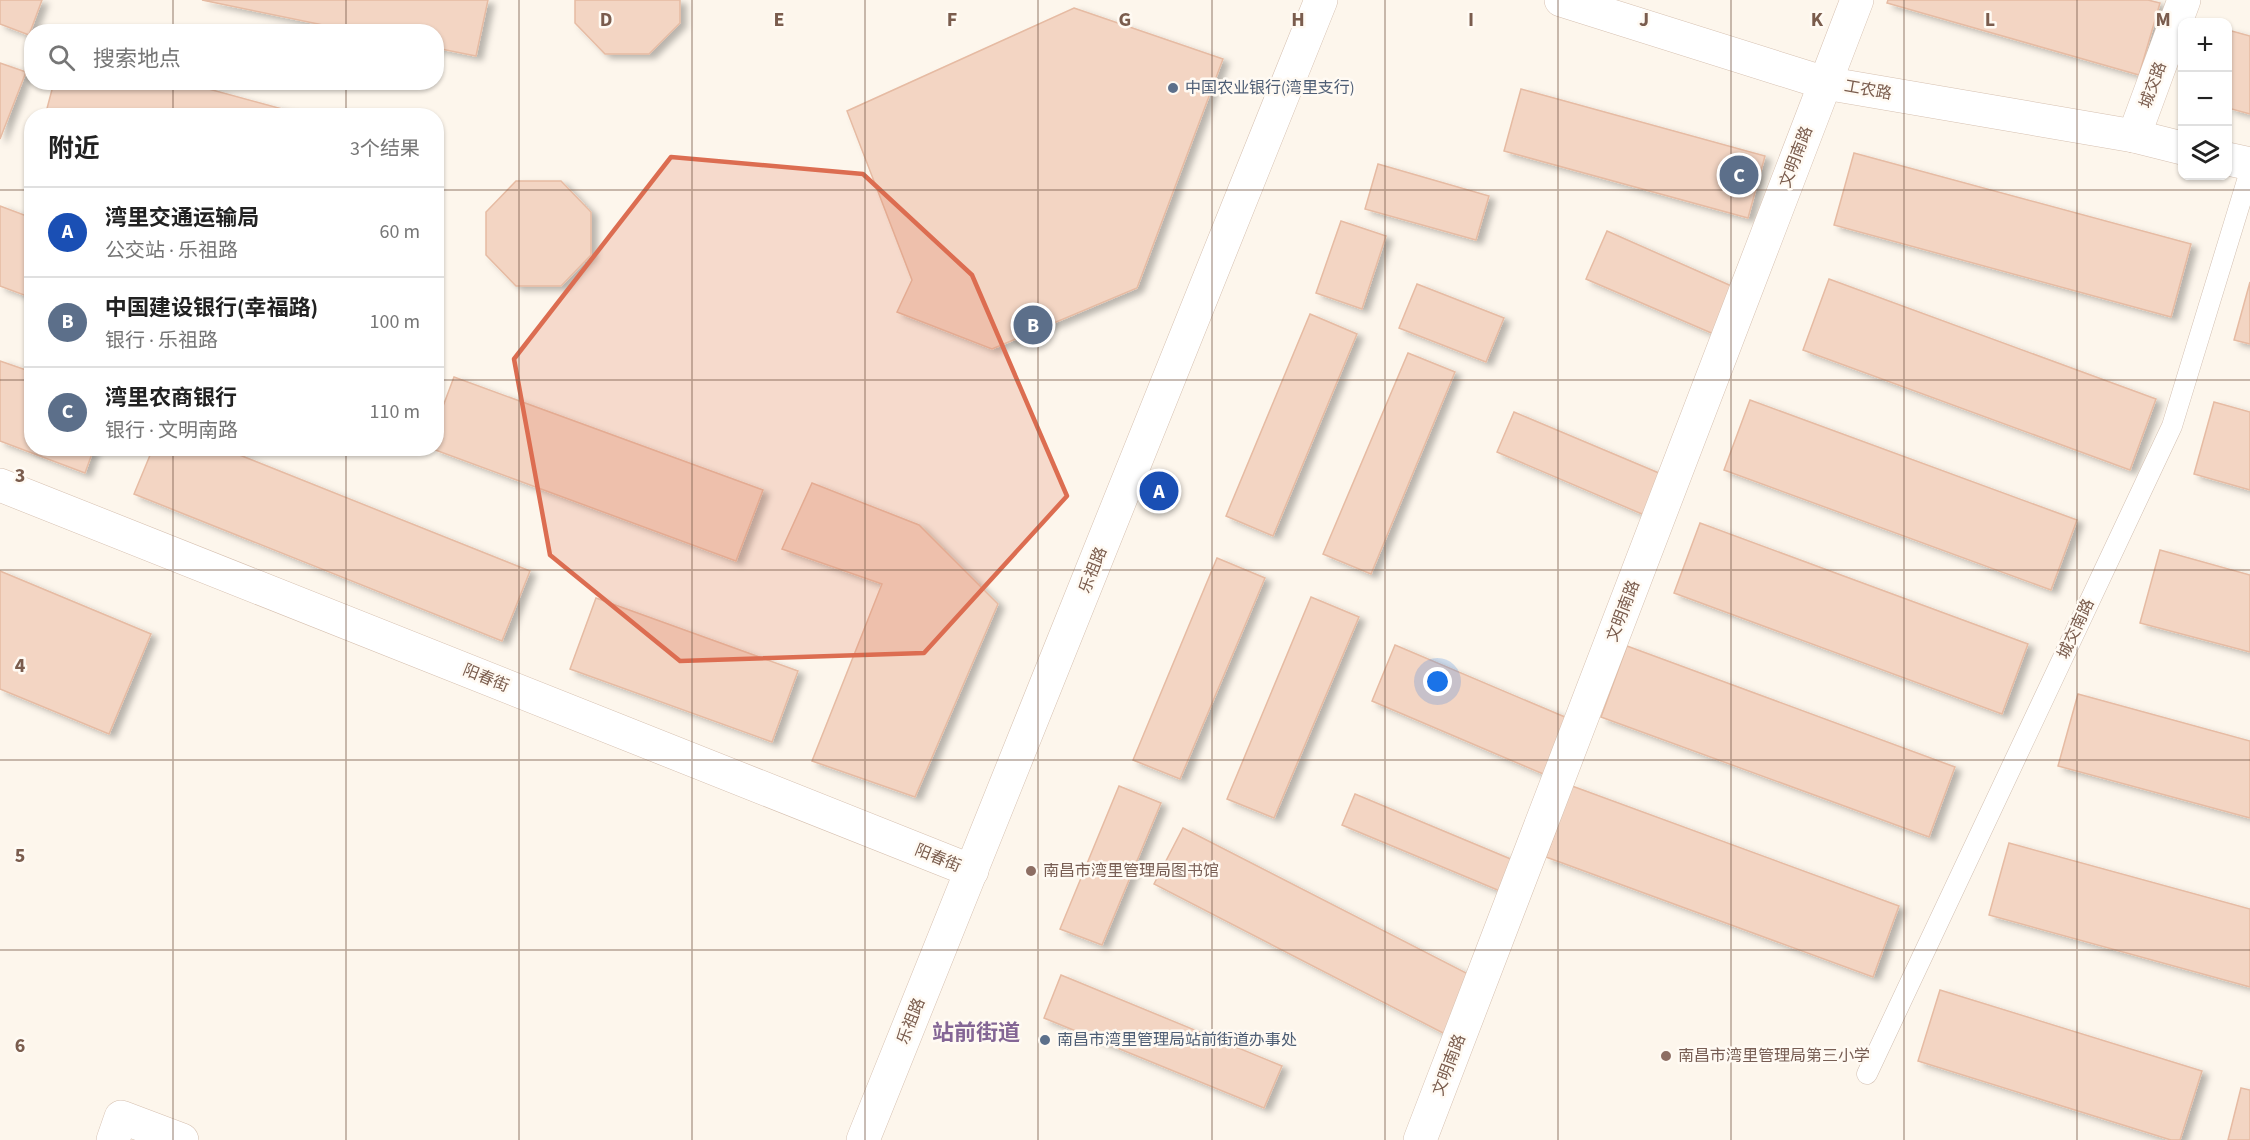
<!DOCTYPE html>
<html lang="zh">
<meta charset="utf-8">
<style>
:root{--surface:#fff;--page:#f2f2f2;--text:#222;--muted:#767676;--line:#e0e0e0;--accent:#7c3aed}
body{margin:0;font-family:"Source Sans 3","Noto Sans SC",sans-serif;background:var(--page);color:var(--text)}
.controls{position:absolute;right:18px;top:18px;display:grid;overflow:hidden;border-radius:12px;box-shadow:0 2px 4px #0004}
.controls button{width:54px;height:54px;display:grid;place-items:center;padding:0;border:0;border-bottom:2px solid var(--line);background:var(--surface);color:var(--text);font:30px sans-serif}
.you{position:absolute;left:1438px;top:682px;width:21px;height:21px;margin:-15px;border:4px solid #fff;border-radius:50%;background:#1a73e8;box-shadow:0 0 0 9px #1a73e833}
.badge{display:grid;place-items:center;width:39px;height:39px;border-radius:50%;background:var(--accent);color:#fff;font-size:20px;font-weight:700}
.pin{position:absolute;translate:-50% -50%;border:3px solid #fff;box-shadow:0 2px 6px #0006}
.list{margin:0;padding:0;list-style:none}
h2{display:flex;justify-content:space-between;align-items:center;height:78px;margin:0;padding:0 24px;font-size:26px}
h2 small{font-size:20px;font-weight:400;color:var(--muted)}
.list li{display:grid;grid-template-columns:39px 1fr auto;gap:18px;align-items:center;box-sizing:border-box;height:90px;padding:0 24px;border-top:2px solid var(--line)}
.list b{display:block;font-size:22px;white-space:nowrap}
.list p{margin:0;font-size:20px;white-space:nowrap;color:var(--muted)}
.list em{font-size:20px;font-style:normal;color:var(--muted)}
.icon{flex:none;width:33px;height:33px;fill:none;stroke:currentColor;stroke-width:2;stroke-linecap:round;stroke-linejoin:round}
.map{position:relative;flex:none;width:2250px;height:1140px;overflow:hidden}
.search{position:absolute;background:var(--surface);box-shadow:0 2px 4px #0004;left:24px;top:24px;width:420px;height:66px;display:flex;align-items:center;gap:15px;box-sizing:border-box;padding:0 21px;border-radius:24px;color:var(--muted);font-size:22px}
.panel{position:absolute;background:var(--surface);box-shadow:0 2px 4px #0004;left:24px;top:108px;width:420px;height:348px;border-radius:24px}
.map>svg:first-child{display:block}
.building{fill:#f3d5c3;stroke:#e6bba3;stroke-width:1.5;filter:url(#shadow)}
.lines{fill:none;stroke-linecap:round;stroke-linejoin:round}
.lane-casing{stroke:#d1beb0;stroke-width:21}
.secondary-casing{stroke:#d6c0b0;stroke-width:34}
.lane{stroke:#fff;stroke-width:20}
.secondary{stroke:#fff;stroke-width:33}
.marked{fill:#dc6d51;fill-opacity:0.2;stroke:#dc6d51;stroke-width:4.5;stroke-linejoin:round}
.grid{fill:none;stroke:#7a5c4d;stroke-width:1.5;stroke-opacity:0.55}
.service-dot{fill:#5c6f8a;stroke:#fffaf3;stroke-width:2}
.education-dot{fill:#8d6e63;stroke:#fffaf3;stroke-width:2}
.labels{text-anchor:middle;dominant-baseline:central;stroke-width:5;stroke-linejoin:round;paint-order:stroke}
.street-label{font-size:16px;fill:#7a5c4d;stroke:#fffaf3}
.service-label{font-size:16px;fill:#4e5e75;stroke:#fffaf3;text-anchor:start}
.education-label{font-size:16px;fill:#785e54;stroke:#fffaf3;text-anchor:start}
.district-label{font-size:22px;font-weight:bold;fill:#846695;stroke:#fffaf3}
.grid-label{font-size:20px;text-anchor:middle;font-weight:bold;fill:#7a5c4d;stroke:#fffaf3;stroke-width:5;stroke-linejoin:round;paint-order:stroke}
</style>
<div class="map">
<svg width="2250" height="1140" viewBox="0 0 2250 1140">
<defs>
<filter id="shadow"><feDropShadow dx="6" dy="4" stdDeviation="3" flood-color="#0004"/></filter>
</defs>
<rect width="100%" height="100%" fill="#fdf6ec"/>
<!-- building -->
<g class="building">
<polygon points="0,0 42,0 29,35 0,24"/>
<polygon points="202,0 488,0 476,56 436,48 436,32 357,32"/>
<polygon points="575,0 680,0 680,23 649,54 605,54 575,23"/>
<polygon points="1888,0 2148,0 2160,3 2139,75 1887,3"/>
<polygon points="1074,8 1223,59 1137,288 992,349 897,312 912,280 847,111"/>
<polygon points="2228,30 2250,36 2250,114 2228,108"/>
<polygon points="0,63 26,72 0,139"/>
<polygon points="54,82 183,82 308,116 45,116"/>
<polygon points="1521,89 1765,156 1748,218 1504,151"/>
<polygon points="1854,153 2191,244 2171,317 1834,225"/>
<polygon points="1378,164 1489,196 1476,240 1365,209"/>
<polygon points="516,181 561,181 591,212 591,255 561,286 516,286 486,255 486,212"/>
<polygon points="0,206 32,218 32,298 0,286"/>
<polygon points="1341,221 1386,236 1362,309 1316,293"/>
<polygon points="1607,231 1736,288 1716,335 1586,279"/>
<polygon points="1829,279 2156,399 2130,470 1803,350"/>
<polygon points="2250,282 2250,344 2234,340"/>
<polygon points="1417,284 1504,318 1486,362 1399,328"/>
<polygon points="1310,314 1357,334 1273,536 1226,516"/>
<polygon points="1408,353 1455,372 1371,574 1323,554"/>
<polygon points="0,361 32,372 32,448 94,448 85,473 0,441"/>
<polygon points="454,377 763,490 736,561 430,448 436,448 436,425"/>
<polygon points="1750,400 2077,520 2051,590 1724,470"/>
<polygon points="2214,402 2250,412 2250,490 2194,474"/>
<polygon points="1514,412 1666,476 1649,517 1497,452"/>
<polygon points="153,448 222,448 530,571 502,641 134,494"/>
<polygon points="812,483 919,525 998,604 915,797 812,761 882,584 782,549"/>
<polygon points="1700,523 2028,644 2002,714 1674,593"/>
<polygon points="2160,550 2250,575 2250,652 2140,623"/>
<polygon points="1217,558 1265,578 1180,779 1133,760"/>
<polygon points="0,571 151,634 109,734 0,689"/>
<polygon points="1311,597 1359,617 1274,818 1227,799"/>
<polygon points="596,598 798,671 772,742 570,669"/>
<polygon points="1395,645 1572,720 1548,776 1372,701"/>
<polygon points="1627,646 1955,767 1929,837 1601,717"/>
<polygon points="2078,694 2250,741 2250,818 2058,766"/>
<polygon points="1119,786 1161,803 1102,945 1060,929"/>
<polygon points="1572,786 1899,906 1873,977 1546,857"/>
<polygon points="1355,794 1513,860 1500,891 1342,825"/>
<polygon points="1183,828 1474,977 1445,1034 1154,884"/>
<polygon points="2009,843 2250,909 2250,987 1989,915"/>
<polygon points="1061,975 1282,1066 1264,1108 1044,1018"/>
<polygon points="1940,990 2202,1071 2180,1140 2171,1140 1918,1061"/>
<polygon points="2241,1088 2250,1090 2250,1140 2228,1140"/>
</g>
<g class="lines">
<!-- lane casing -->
<g class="lane-casing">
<polyline id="lane" points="1867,1074 2172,426 2250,171"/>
</g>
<!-- secondary casing -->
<g class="secondary-casing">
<g id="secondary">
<polyline points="1561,0 1825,83 2134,136 2182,148"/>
<polyline points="2134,136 2184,0"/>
<polyline points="2228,159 2250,164"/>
<polyline points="0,485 972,871"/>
<polyline points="113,1140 121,1117 182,1140"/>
<polyline points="863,1140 1321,0"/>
<polyline points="1420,1140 1857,0"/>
</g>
</g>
<!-- lane -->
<use href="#lane" class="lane"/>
<!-- secondary -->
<use href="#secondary" class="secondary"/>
</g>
<!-- marked area -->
<path class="marked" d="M671,157L863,174L972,275L1067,496L924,653L680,661L550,555L514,359Z"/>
<!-- grid -->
<path class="grid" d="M173,0V32M346,0V32M519,0V1140M692,0V1140M865,0V1140M1038,0V1140M1212,0V1140M1385,0V1140M1558,0V1140M1731,0V1140M1904,0V1140M2077,0V1140M173,82V116M346,82V116M0,190H32M436,190H2250M0,380H32M436,380H2250M173,448V1140M346,448V1140M0,570H2250M0,760H2250M0,950H2250"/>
<!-- markers -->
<g class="service-dot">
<circle cx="1173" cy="88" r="6"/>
<circle cx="1045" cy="1040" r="6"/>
</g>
<g class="education-dot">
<circle cx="1031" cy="871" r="6"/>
<circle cx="1666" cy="1056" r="6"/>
</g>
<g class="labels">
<!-- street labels -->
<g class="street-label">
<text transform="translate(2153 85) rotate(-70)">城交路</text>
<text transform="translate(1868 90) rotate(10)">工农路</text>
<text transform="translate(1796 157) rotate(-69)">文明南路</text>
<text transform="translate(1093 570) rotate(-68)">乐祖路</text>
<text transform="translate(1623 611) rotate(-69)">文明南路</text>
<text transform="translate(2076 629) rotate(-65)">城交南路</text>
<text transform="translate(486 678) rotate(22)">阳春街</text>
<text transform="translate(938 858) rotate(22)">阳春街</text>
<text transform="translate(911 1021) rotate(-68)">乐祖路</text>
<text transform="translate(1449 1065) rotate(-69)">文明南路</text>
</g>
<!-- service labels -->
<g class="service-label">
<text x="1185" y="88">中国农业银行(湾里支行)</text>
<text x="1057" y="1040">南昌市湾里管理局站前街道办事处</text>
</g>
<!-- education labels -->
<g class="education-label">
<text x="1043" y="871">南昌市湾里管理局图书馆</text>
<text x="1678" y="1056">南昌市湾里管理局第三小学</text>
</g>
<!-- district labels -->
<g class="district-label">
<text x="976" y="1033">站前街道</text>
</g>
</g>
<g class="grid-label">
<text x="606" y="26">D</text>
<text x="779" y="26">E</text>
<text x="952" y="26">F</text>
<text x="1125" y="26">G</text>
<text x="1298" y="26">H</text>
<text x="1471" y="26">I</text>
<text x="1644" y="26">J</text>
<text x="1817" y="26">K</text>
<text x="1990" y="26">L</text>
<text x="2163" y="26">M</text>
<text x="20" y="482">3</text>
<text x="20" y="672">4</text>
<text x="20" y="862">5</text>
<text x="20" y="1052">6</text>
</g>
</svg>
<div class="controls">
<button>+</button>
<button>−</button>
<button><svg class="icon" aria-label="layers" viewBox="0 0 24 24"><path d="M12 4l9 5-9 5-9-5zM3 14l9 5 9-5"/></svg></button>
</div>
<div class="you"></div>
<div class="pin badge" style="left:1159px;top:491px;background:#1a4fb4">A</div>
<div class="pin badge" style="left:1033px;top:325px;background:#5c6f8a">B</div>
<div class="pin badge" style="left:1739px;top:175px;background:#5c6f8a">C</div>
<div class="search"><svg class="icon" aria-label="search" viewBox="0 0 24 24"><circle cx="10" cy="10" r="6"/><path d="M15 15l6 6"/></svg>搜索地点</div>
<section class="panel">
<h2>附近<small>3个结果</small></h2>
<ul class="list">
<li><span class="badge" style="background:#1a4fb4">A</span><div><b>湾里交通运输局</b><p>公交站 · 乐祖路</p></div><em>60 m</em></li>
<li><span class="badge" style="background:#5c6f8a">B</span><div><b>中国建设银行(幸福路)</b><p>银行 · 乐祖路</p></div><em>100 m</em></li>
<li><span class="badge" style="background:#5c6f8a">C</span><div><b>湾里农商银行</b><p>银行 · 文明南路</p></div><em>110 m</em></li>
</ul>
</section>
</div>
